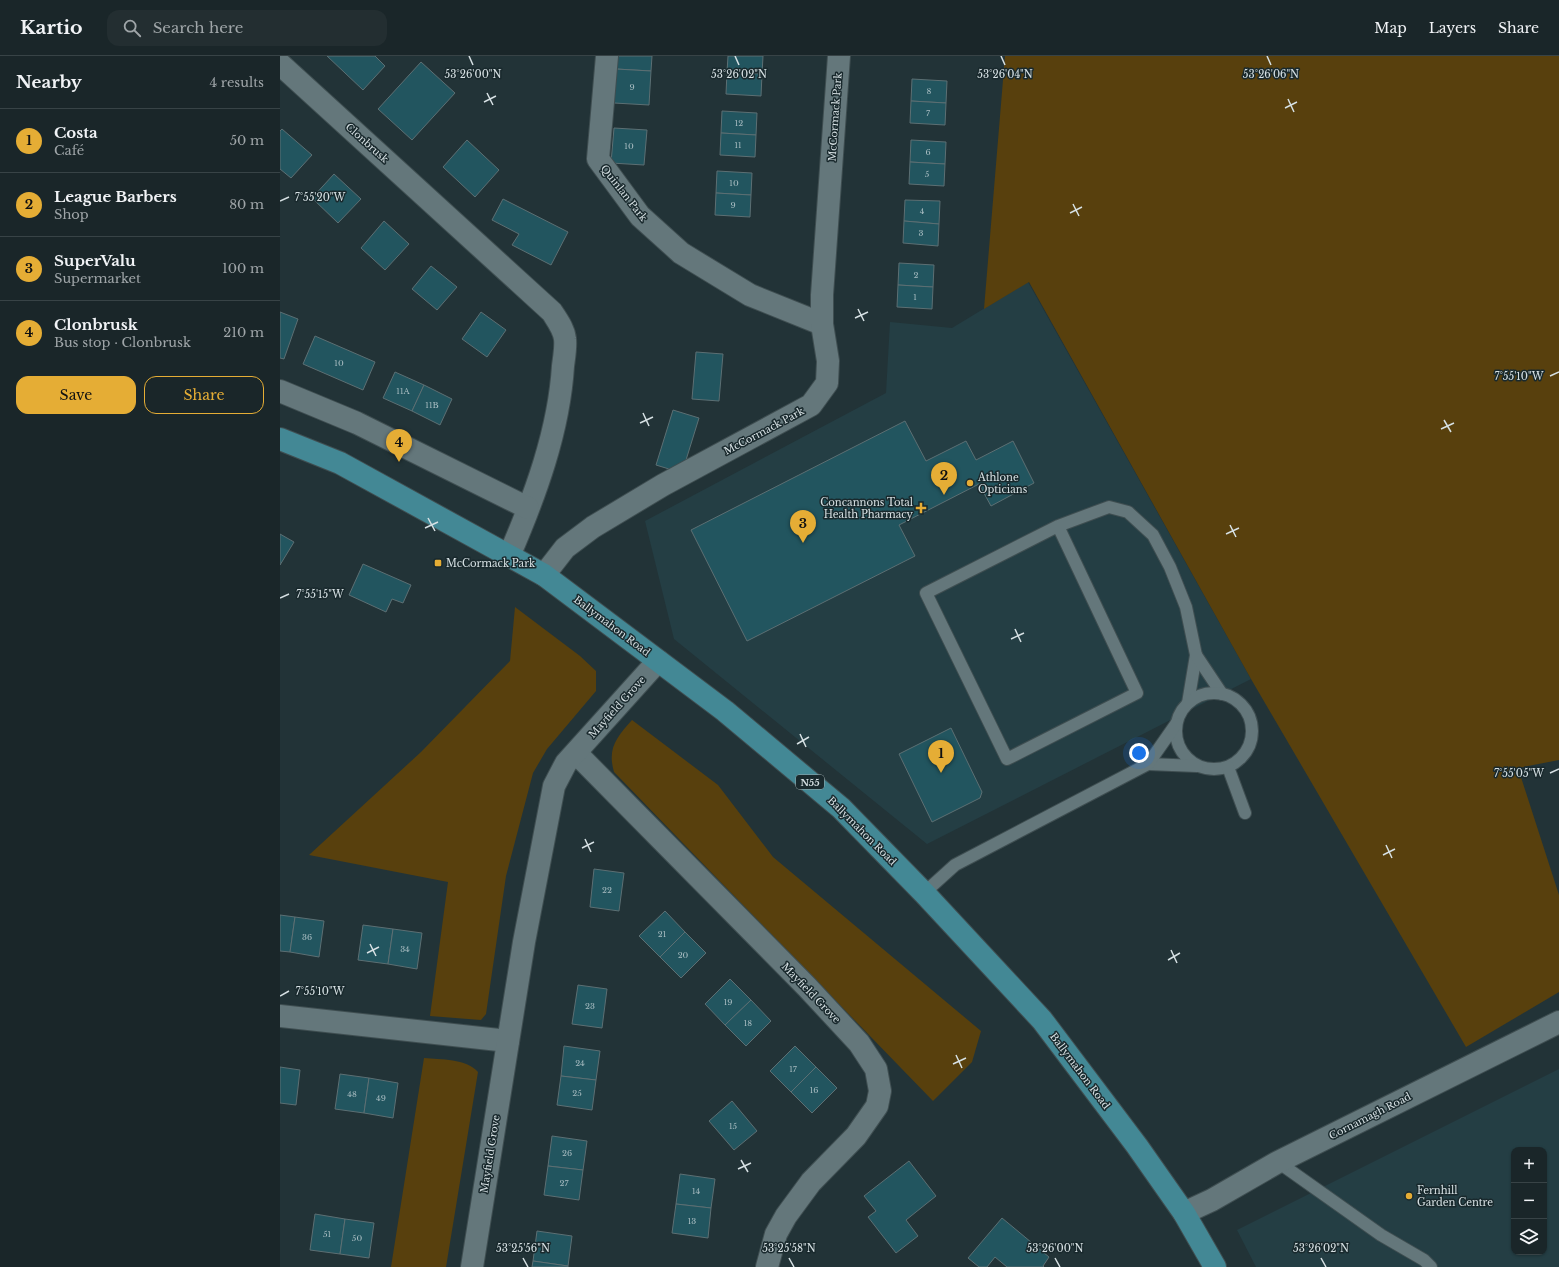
<!DOCTYPE html>
<meta charset="utf-8">
<style>
:root{--surface:#1a2629;--page:#232e31;--text:#f1f3f6;--muted:#9fa5a8;--line:#384346;--accent:#e5ad35}
body{margin:0;font-family:"Libre Baskerville",serif;background:var(--page);color:var(--text)}
.controls{position:absolute;right:12px;bottom:12px;display:grid;overflow:hidden;border-radius:8px;box-shadow:0 1px 3px #0004}
.controls button{width:36px;height:36px;display:grid;place-items:center;padding:0;border:0;border-bottom:1px solid var(--line);background:var(--surface);color:var(--text);font:20px sans-serif}
.you{position:absolute;left:859px;top:697px;width:14px;height:14px;margin:-10px;border:3px solid #fff;border-radius:50%;background:#1a73e8;box-shadow:0 0 0 6px #1a73e833}
.badge{display:grid;place-items:center;width:26px;height:26px;border-radius:50%;background:var(--accent);color:#111;font-size:13px;font-weight:700}
.pin{position:absolute;translate:-50% -33px;filter:drop-shadow(0 1px 2px #0008)}
.pin::after{content:'';position:absolute;top:21px;width:14px;height:12px;background:inherit;clip-path:polygon(0 0,100% 0,50% 100%)}
.list{margin:0;padding:0;list-style:none}
h2{display:flex;justify-content:space-between;align-items:center;height:52px;margin:0;padding:0 16px;font-size:17px}
h2 small{font-size:13px;font-weight:400;color:var(--muted)}
.list li{display:grid;grid-template-columns:26px 1fr auto;gap:12px;align-items:center;box-sizing:border-box;height:64px;padding:0 16px;border-top:1px solid var(--line)}
.list b{display:block;font-size:15px;white-space:nowrap}
.list p{margin:0;font-size:13px;white-space:nowrap;color:var(--muted)}
.list em{font-size:13px;font-style:normal;color:var(--muted)}
.actions{display:flex;gap:8px;padding:12px 16px}
.actions a{flex:1;padding:9px 0;border:1px solid var(--accent);border-radius:12px;text-align:center;font-size:14px;color:var(--accent)}
.actions .main{background:var(--accent);color:#111}
.icon{flex:none;width:22px;height:22px;fill:none;stroke:currentColor;stroke-width:2;stroke-linecap:round;stroke-linejoin:round}
.map{position:relative;flex:none;width:1279px;height:1211px;overflow:hidden}
header{display:flex;align-items:center;gap:24px;box-sizing:border-box;height:56px;padding:0 20px;background:var(--surface);border-bottom:1px solid var(--line)}
header strong{font-size:19px}
nav{display:flex;gap:22px;margin-inline-start:auto;font-size:14px}
.search{width:280px;height:36px;background:var(--page);display:flex;align-items:center;gap:10px;box-sizing:border-box;padding:0 14px;border-radius:12px;color:var(--muted);font-size:15px}
main{display:flex}
aside{flex:1;background:var(--surface)}
.map>svg:first-child{display:block}
.built{fill:#243e44;fill-rule:evenodd}
.green{fill:#58400d}
.building{fill:#22555f;stroke:#5c6f73}
.lines{fill:none;stroke-linecap:round;stroke-linejoin:round}
.service-casing{stroke:#3f4e51;stroke-width:14}
.minor-casing{stroke:#3f4e51;stroke-width:24}
.tertiary-casing{stroke:#3f4e51;stroke-width:24}
.primary-casing{stroke:#3f4e51;stroke-width:24}
.service{stroke:#64777b;stroke-width:12}
.minor{stroke:#64777b;stroke-width:22}
.tertiary{stroke:#64777b;stroke-width:22}
.primary{stroke:#438895;stroke-width:22}
.ticks{fill:none;stroke:#d6e0e3;stroke-width:1.5}
.poi-dot{fill:#e5ad35;stroke:#19292d;stroke-width:1.5}
.labels{text-anchor:middle;dominant-baseline:central;stroke-width:3;stroke-linejoin:round;paint-order:stroke}
.number-label{font-size:8px;fill:#a9bdc2}
.shield{fill:#19292d;stroke:#9da9ac;stroke-width:1}
.shield-label{font-size:9px;font-weight:bold;fill:#d6e0e3}
.street-label{font-size:10px;fill:#d6e0e3;stroke:#19292d}
.poi-label{font-size:10px;fill:#d6e0e3;stroke:#19292d;text-anchor:start}
.ticks-label{font-size:10px;text-anchor:middle;fill:#d6e0e3;stroke:#19292d;stroke-width:3;stroke-linejoin:round;paint-order:stroke}
</style>
<header>
<strong>Kartio</strong>
<div class="search"><svg class="icon" aria-label="search" viewBox="0 0 24 24"><circle cx="10" cy="10" r="6"/><path d="M15 15l6 6"/></svg>Search here</div>
<nav><a>Map</a><a>Layers</a><a>Share</a></nav>
</header>
<main>
<aside>
<h2>Nearby<small>4 results</small></h2>
<ul class="list">
<li><span class="badge">1</span><div><b>Costa</b><p>Café</p></div><em>50 m</em></li>
<li><span class="badge">2</span><div><b>League Barbers</b><p>Shop</p></div><em>80 m</em></li>
<li><span class="badge">3</span><div><b>SuperValu</b><p>Supermarket</p></div><em>100 m</em></li>
<li><span class="badge">4</span><div><b>Clonbrusk</b><p>Bus stop · Clonbrusk</p></div><em>210 m</em></li>
</ul>
<div class="actions"><a class="main">Save</a><a>Share</a></div>
</aside>
<div class="map">
<svg width="1279" height="1211" viewBox="0 0 1279 1211">
<rect width="100%" height="100%" fill="#223337"/>
<!-- built -->
<g class="built">
<polygon points="748,226 971,623 647,788 394,583 365,465 606,337 610,266 672,272"/>
<path d="M1279,1013V1211H976L957,1174ZM1234,1094H1264V1196H1234Z"/>
</g>
<!-- green -->
<g class="green">
<polygon points="721,0 1279,0 1279,704 1238,712 1279,839 1279,936 1186,991 971,623 749,226 704,253 725,0"/>
<polygon points="235,551 300,600 316,615 316,635 267,693 253,717 226,820 206,958 201,964 150,960 168,826 29,799 141,696 230,605"/>
<path d="M352,664L438,729L493,801L701,975L692,1006L653,1045L334,716C327,692 337,681 352,664Z"/>
<path d="M144,1002C161,1004 186,1002 198,1016L166,1211H111Z"/>
</g>
<!-- building -->
<g class="building">
<polygon points="47,0 95,0 105,10 83,34"/>
<polygon points="337,0 372,0 371,15 336,13"/>
<polygon points="448,0 483,0 482,18 447,16"/>
<polygon points="141,6 175,37 132,84 98,53"/>
<polygon points="336,13 371,15 369,49 334,47"/>
<polygon points="447,16 482,18 481,40 446,38"/>
<polygon points="632,23 667,25 666,47 631,45"/>
<polygon points="631,45 666,47 665,69 630,67"/>
<polygon points="442,55 477,57 476,79 441,77"/>
<polygon points="334,72 367,74 364,109 331,107"/>
<polygon points="2,73 32,99 11,122 0,113 0,75"/>
<polygon points="441,77 476,79 475,101 440,99"/>
<polygon points="187,84 219,114 195,141 163,111"/>
<polygon points="631,84 666,86 665,108 630,106"/>
<polygon points="630,106 665,108 664,130 629,128"/>
<polygon points="437,115 472,117 471,139 436,137"/>
<polygon points="54,118 81,143 58,167 32,142"/>
<polygon points="436,137 471,139 470,161 435,159"/>
<polygon points="223,143 288,176 271,209 232,189 239,178 212,164"/>
<polygon points="625,144 660,145 659,168 624,165"/>
<polygon points="104,165 129,188 105,214 81,192"/>
<polygon points="624,165 659,168 658,190 623,187"/>
<polygon points="619,207 654,209 653,231 618,229"/>
<polygon points="151,210 177,231 157,254 132,233"/>
<polygon points="618,229 653,231 652,253 617,251"/>
<polygon points="0,256 18,263 4,303 0,302"/>
<polygon points="201,256 226,274 207,301 182,283"/>
<polygon points="35,280 95,306 83,334 23,308"/>
<polygon points="416,296 443,298 439,345 412,343"/>
<polygon points="115,316 144,329 132,355 103,342"/>
<polygon points="144,329 172,343 160,369 132,355"/>
<polygon points="393,354 419,362 402,417 376,409"/>
<polygon points="625,365 646,405 686,385 696,404 733,385 754,427 711,450 699,428 619,469 635,500 467,585 411,474"/>
<polygon points="0,478 14,486 0,509"/>
<polygon points="83,508 131,529 123,547 112,543 106,556 69,539"/>
<polygon points="671,672 702,736 700,742 652,766 619,698"/>
<polygon points="314,813 344,817 339,855 310,851"/>
<polygon points="385,855 405,876 380,901 359,880"/>
<polygon points="0,859 15,861 10,896 0,895"/>
<polygon points="15,861 44,865 39,901 10,896"/>
<polygon points="83,869 113,873 108,908 78,904"/>
<polygon points="113,873 142,877 137,913 108,908"/>
<polygon points="405,876 426,897 401,922 380,901"/>
<polygon points="450,923 471,944 445,969 425,948"/>
<polygon points="298,929 327,933 322,972 292,968"/>
<polygon points="471,944 491,965 466,990 445,969"/>
<polygon points="284,990 320,995 316,1024 281,1020"/>
<polygon points="515,990 536,1011 511,1036 490,1015"/>
<polygon points="0,1011 20,1014 16,1049 0,1047"/>
<polygon points="536,1011 557,1032 532,1057 511,1036"/>
<polygon points="60,1018 89,1022 84,1057 55,1053"/>
<polygon points="281,1020 316,1024 312,1054 277,1049"/>
<polygon points="89,1022 118,1027 113,1062 84,1057"/>
<polygon points="452,1045 477,1075 454,1094 429,1065"/>
<polygon points="272,1080 307,1085 303,1114 268,1110"/>
<polygon points="629,1105 656,1140 626,1164 638,1180 616,1197 588,1161 596,1155 584,1140"/>
<polygon points="268,1110 303,1114 299,1144 264,1139"/>
<polygon points="400,1118 435,1123 431,1152 396,1148"/>
<polygon points="396,1148 431,1152 428,1182 392,1177"/>
<polygon points="35,1158 65,1163 60,1198 30,1194"/>
<polygon points="722,1162 769,1201 763,1210 764,1211 727,1211 715,1201 707,1211 699,1211 688,1202"/>
<polygon points="65,1163 94,1167 89,1202 60,1198"/>
<polygon points="257,1175 292,1180 288,1210 253,1205"/>
<polygon points="253,1205 288,1210 288,1211 252,1211"/>
</g>
<g class="lines">
<!-- service casing -->
<g class="service-casing">
<g id="service">
<polyline points="778,470 857,637 727,703 646,537 778,470 829,451 848,456 873,479 890,511 906,551 916,599 908,647"/>
<polyline points="916,599 942,638"/>
<circle cx="934" cy="675" r="38"/>
<polyline points="868,708 917,710"/>
<polyline points="948,711 965,757"/>
<polyline points="644,837 675,809 868,708 896,668"/>
<polyline points="998,1106 1101,1179 1144,1204 1151,1211"/>
</g>
</g>
<!-- minor casing -->
<g class="minor-casing">
<g id="minor">
<polyline points="327,0 318,103 360,160 401,197 470,239 542,268"/>
<path d="M0,8L272,256C277,264 284,273 285,283C286,291 284,302 283,310C279,375 255,440 229,500"/>
<polyline points="0,335 77,367 248,452"/>
<polyline points="264,519 285,492 313,471 383,429 531,349 547,327 548,305 542,268 542,239 559,0"/>
<polyline points="296,697 527,931 579,987 596,1013 600,1035 597,1050 576,1080 531,1126 506,1160 496,1178 487,1211"/>
<polyline points="0,960 228,985"/>
<polyline points="192,1211 244,886 274,730 286,707 378,605"/>
</g>
</g>
<!-- tertiary casing -->
<g class="tertiary-casing">
<polyline id="tertiary" points="904,1157 932,1144 998,1106 1279,966"/>
</g>
<!-- primary casing -->
<g class="primary-casing">
<polyline id="primary" points="0,383 60,407 264,519 445,655 561,752 644,837 762,964 857,1090 904,1157 935,1211"/>
</g>
<!-- service -->
<use href="#service" class="service"/>
<!-- minor -->
<use href="#minor" class="minor"/>
<!-- tertiary -->
<use href="#tertiary" class="tertiary"/>
<!-- primary -->
<use href="#primary" class="primary"/>
</g>
<!-- ticks -->
<path class="ticks" d="M189,0L193,9M455,0L459,9M721,0L725,9M987,0L991,9M207,37L213,49M1008,43L1014,56M204,46L216,40M1005,52L1017,46M0,145L9,141M793,148L799,160M790,157L802,151M578,253L584,265M575,262L588,256M1270,320L1279,316M363,357L369,370M1164,364L1171,376M360,367L373,361M1161,373L1174,367M148,462L155,475M950,469L956,481M145,472L158,466M946,478L959,472M0,542L9,538M735,573L741,586M731,583L744,577M520,678L526,691M517,688L529,681M1270,717L1279,713M305,783L311,796M1106,789L1112,802M302,792L314,786M1103,799L1115,793M90,888L96,900M891,894L897,907M87,897L99,891M888,904L900,897M0,940L9,935M676,999L682,1012M673,1008L686,1002M461,1104L468,1116M458,1113L471,1107M243,1202L248,1211M509,1202L514,1211M775,1202L780,1211M1041,1202L1046,1211"/>
<!-- markers -->
<g class="poi-dot">
<circle cx="690" cy="427" r="4"/>
<path d="M639 446h4v4h4v4h-4v4h-4v-4h-4v-4h4z"/>
<rect x="154" y="503" width="8" height="8" rx="2"/>
<circle cx="1129" cy="1140" r="4"/>
</g>
<g class="labels">
<!-- number labels -->
<g class="number-label">
<text x="352" y="31">9</text>
<text x="649" y="35">8</text>
<text x="648" y="57">7</text>
<text x="459" y="67">12</text>
<text x="458" y="89">11</text>
<text x="349" y="90">10</text>
<text x="648" y="96">6</text>
<text x="647" y="118">5</text>
<text x="454" y="127">10</text>
<text x="453" y="149">9</text>
<text x="642" y="155">4</text>
<text x="641" y="177">3</text>
<text x="636" y="219">2</text>
<text x="635" y="241">1</text>
<text x="59" y="307">10</text>
<text x="123" y="335">11A</text>
<text x="152" y="349">11B</text>
<text x="327" y="834">22</text>
<text x="382" y="878">21</text>
<text x="27" y="881">36</text>
<text x="125" y="893">34</text>
<text x="403" y="899">20</text>
<text x="448" y="946">19</text>
<text x="310" y="950">23</text>
<text x="468" y="967">18</text>
<text x="300" y="1007">24</text>
<text x="513" y="1013">17</text>
<text x="534" y="1034">16</text>
<text x="297" y="1037">25</text>
<text x="72" y="1038">48</text>
<text x="101" y="1042">49</text>
<text x="453" y="1070">15</text>
<text x="287" y="1097">26</text>
<text x="284" y="1127">27</text>
<text x="416" y="1135">14</text>
<text x="412" y="1165">13</text>
<text x="47" y="1178">51</text>
<text x="77" y="1182">50</text>
</g>
<!-- shield labels -->
<rect class="shield" x="516" y="719" width="28" height="14" rx="3"/>
<g class="shield-label">
<text x="530" y="726">N55</text>
</g>
<!-- street labels -->
<g class="street-label">
<text transform="translate(555 61) rotate(-86)">McCormack Park</text>
<text transform="translate(87 87) rotate(42)">Clonbrusk</text>
<text transform="translate(344 137) rotate(52)">Quinlan Park</text>
<text transform="translate(484 375) rotate(-28)">McCormack Park</text>
<text transform="translate(332 570) rotate(37)">Ballymahon Road</text>
<text transform="translate(337 651) rotate(-48)">Mayfield Grove</text>
<text transform="translate(582 775) rotate(45)">Ballymahon Road</text>
<text transform="translate(531 937) rotate(46)">Mayfield Grove</text>
<text transform="translate(800 1015) rotate(53)">Ballymahon Road</text>
<text transform="translate(1090 1060) rotate(-27)">Cornamagh Road</text>
<text transform="translate(210 1098) rotate(-81)">Mayfield Grove</text>
</g>
<!-- poi labels -->
<g class="poi-label">
<text x="698" y="421">Athlone<tspan x="698" dy="12">Opticians</tspan></text>
<text x="633" y="446" text-anchor="end">Concannons Total<tspan x="633" dy="12">Health Pharmacy</tspan></text>
<text x="166" y="507">McCormack Park</text>
<text x="1137" y="1134">Fernhill<tspan x="1137" dy="12">Garden Centre</tspan></text>
</g>
</g>
<g class="ticks-label">
<text x="193" y="22">53°26'00"N</text>
<text x="459" y="22">53°26'02"N</text>
<text x="725" y="22">53°26'04"N</text>
<text x="991" y="22">53°26'06"N</text>
<text x="40" y="145">7°55'20"W</text>
<text x="1239" y="324">7°55'10"W</text>
<text x="40" y="542">7°55'15"W</text>
<text x="1239" y="721">7°55'05"W</text>
<text x="40" y="939">7°55'10"W</text>
<text x="243" y="1196">53°25'56"N</text>
<text x="509" y="1196">53°25'58"N</text>
<text x="775" y="1196">53°26'00"N</text>
<text x="1041" y="1196">53°26'02"N</text>
</g>
</svg>
<div class="controls">
<button>+</button>
<button>−</button>
<button><svg class="icon" aria-label="layers" viewBox="0 0 24 24"><path d="M12 4l9 5-9 5-9-5zM3 14l9 5 9-5"/></svg></button>
</div>
<div class="you"></div>
<div class="pin badge" style="left:661px;top:717px">1</div>
<div class="pin badge" style="left:664px;top:439px">2</div>
<div class="pin badge" style="left:523px;top:487px">3</div>
<div class="pin badge" style="left:119px;top:406px">4</div>
</div>
</main>
